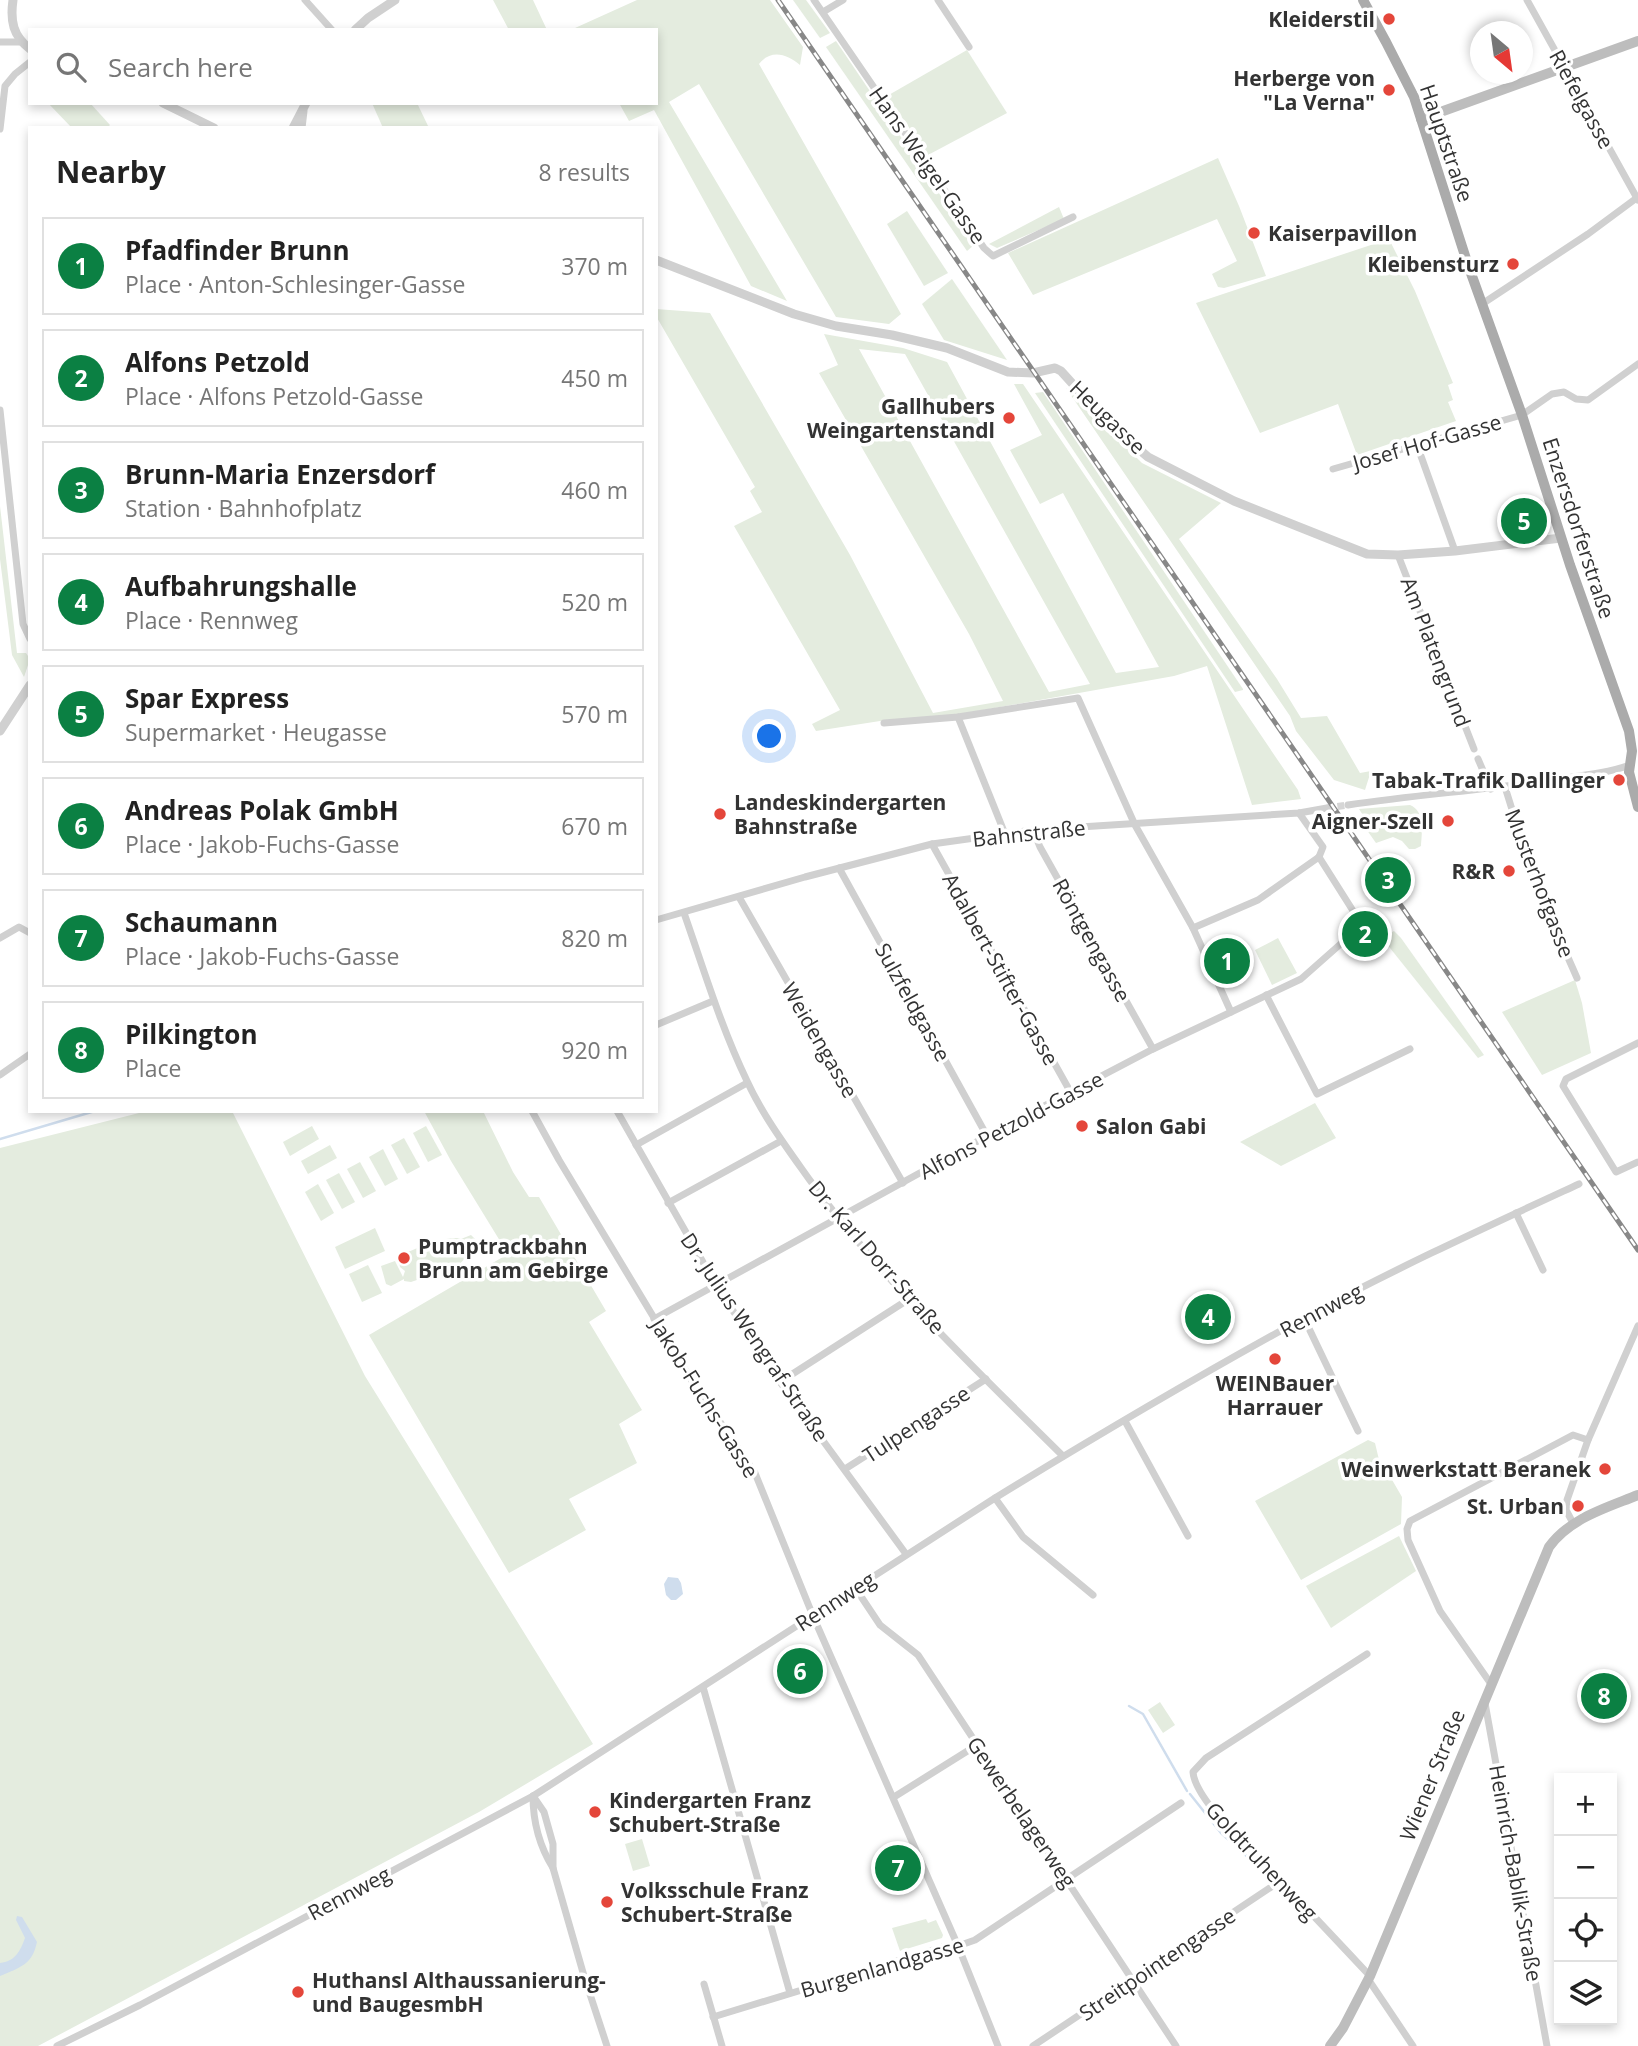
<!DOCTYPE html>
<meta charset="utf-8">
<style>
:root{--surface:#fff;--page:#f6f6f6;--text:#222;--muted:#767676;--line:#e0e0e0;--accent:#0b8043}
body{margin:0;font-family:"Open Sans",sans-serif;background:var(--page);color:var(--text)}
.controls{position:absolute;right:21px;bottom:21px;display:grid;overflow:hidden;border-radius:0px;box-shadow:0 4px 10px #0003}
.controls button{width:63px;height:63px;display:grid;place-items:center;padding:0;border:0;border-bottom:2px solid var(--line);background:var(--surface);color:var(--text);font:35px sans-serif}
.compass{position:absolute;left:1470px;top:21px;width:63px;height:63px;border-radius:50%;background:var(--surface);box-shadow:0 4px 10px #0003;rotate:151deg}
.you{position:absolute;left:770px;top:737px;width:24px;height:24px;margin:-18px;border:5px solid #fff;border-radius:50%;background:#1a73e8;box-shadow:0 0 0 10px #1a73e833}
.badge{display:grid;place-items:center;width:46px;height:46px;border-radius:50%;background:var(--accent);color:#fff;font-size:23px;font-weight:700}
.pin{position:absolute;translate:-50% -50%;border:4px solid #fff;box-shadow:0 2px 7px #0006}
.list{margin:0;padding:0;list-style:none}
h2{display:flex;justify-content:space-between;align-items:center;height:91px;margin:0;padding:0 28px;font-size:30px}
h2 small{font-size:23px;font-weight:400;color:var(--muted)}
.list li{display:grid;grid-template-columns:46px 1fr auto;gap:21px;align-items:center;box-sizing:border-box;height:98px;margin:0 14px 14px;padding:0 14px;border:2px solid var(--line);border-radius:0px}
.list b{display:block;font-size:26px;white-space:nowrap}
.list p{margin:0;font-size:23px;white-space:nowrap;color:var(--muted)}
.list em{font-size:23px;font-style:normal;color:var(--muted)}
.icon{flex:none;width:38px;height:38px;fill:none;stroke:currentColor;stroke-width:2;stroke-linecap:round;stroke-linejoin:round}
.map{position:relative;flex:none;width:1638px;height:2046px;overflow:hidden}
.search{position:absolute;background:var(--surface);box-shadow:0 4px 10px #0003;left:28px;top:28px;width:630px;height:77px;display:flex;align-items:center;gap:18px;box-sizing:border-box;padding:0 24px;border-radius:0px;color:var(--muted);font-size:26px}
.panel{position:absolute;background:var(--surface);box-shadow:0 4px 10px #0003;left:28px;top:126px;width:630px;height:987px;border-radius:0px}
.map>svg:first-child{display:block}
.green{fill:#e4ecdf;fill-rule:evenodd}
.water{fill:#cfdded}
.lines{fill:none;stroke-linecap:round;stroke-linejoin:round}
.stream{stroke:#cfdded;stroke-width:2.5}
.minor-tunnel{stroke:#d6d6d6;stroke-width:7;stroke-dasharray:7 3.5;stroke-linecap:butt}
.minor{stroke:#d0d0d0;stroke-width:7}
.tertiary{stroke:#d0d0d0;stroke-width:9}
.secondary{stroke:#bdbdbd;stroke-width:10}
.primary{stroke:#ababab;stroke-width:10}
.rail-casing{stroke:#888;stroke-width:5}
.rail{stroke:#fff;stroke-width:2.5;stroke-dasharray:8;stroke-linecap:butt}
.poi-dot{fill:#e4463a;stroke:#fff;stroke-width:2.5}
.labels{text-anchor:middle;dominant-baseline:central;stroke-width:7;stroke-linejoin:round;paint-order:stroke}
.poi-label{font-size:21px;font-weight:bold;fill:#333;stroke:#fff;text-anchor:end}
.street-label{font-size:21px;fill:#333;stroke:#fff}
</style>
<div class="map">
<svg width="1638" height="2046" viewBox="0 0 1638 2046">
<rect width="100%" height="100%" fill="#fff"/>
<!-- green -->
<g class="green">
<polygon points="493,0 533,0 547,30 509,30"/>
<path d="M637,0H770L803,47L800,65C787,54 771,49 759,64L901,314L889,324L836,317L699,84L669,102L787,301L751,286L654,110L629,121L619,103H656V30H576L575,28Z"/>
<polygon points="793,0 806,0 830,33 820,38"/>
<polygon points="836,41 974,245 967,251 826,47"/>
<polygon points="967,50 1007,113 928,155 887,96"/>
<polygon points="48,103 90,103 110,125 107,128 72,128"/>
<polygon points="372,103 417,103 429,128 383,128"/>
<polygon points="1218,158 1239,206 1266,276 1224,288 1218,287 1212,274 1237,261 1217,219 1033,295 1008,253"/>
<polygon points="1059,207 1064,219 997,248 989,244"/>
<polygon points="907,211 948,273 924,286 887,224"/>
<polygon points="1389,239 1415,291 1453,383 1448,385 1453,400 1448,402 1456,421 1357,455 1338,404 1260,433 1196,303"/>
<polygon points="952,279 1007,360 944,340 922,304"/>
<path d="M656,309L710,313L850,555L933,713L1003,701L969,634L819,373L838,365L824,334L903,348L947,362L1116,673L1159,667L1063,493L1040,504L1010,450L1042,435L1014,384H1023L1298,790L1301,799L1252,805L1207,666L1174,676L955,715L880,721L816,731L812,724L840,710L734,526L762,512L750,491L755,487L656,316ZM859,349L905,354L1090,684L1049,692Z"/>
<polygon points="1066,388 1142,463 1221,503 1179,539 1277,679 1301,718 1327,716 1360,773 1371,771 1365,790 1334,780 1296,731 1290,716"/>
<polygon points="1043,392 1243,689 1243,690 1235,692 1035,393"/>
<polygon points="0,506 17,653 26,653 30,659 24,677 12,655 0,559"/>
<path d="M1410,805C1425,811 1422,832 1421,846L1415,849H1409L1402,841L1393,837L1376,843L1364,826L1368,823L1359,809Z"/>
<polygon points="1394,931 1401,938 1484,1055 1478,1058 1382,938"/>
<polygon points="1278,938 1297,973 1272,985 1255,950"/>
<polygon points="1575,980 1582,1003 1591,1053 1542,1075 1502,1012"/>
<polygon points="1315,1103 1336,1138 1281,1166 1240,1142"/>
<polygon points="147,1111 232,1111 365,1376 593,1744 479,1812 38,2046 0,2046 0,1148"/>
<polygon points="424,1111 483,1111 513,1172 529,1197 539,1197 606,1311 589,1322 642,1410 619,1424 637,1463 569,1499 586,1530 509,1573 369,1335 508,1254 451,1161"/>
<polygon points="312,1126 319,1139 290,1156 283,1142"/>
<polygon points="426,1126 442,1155 428,1162 413,1133"/>
<polygon points="404,1138 420,1167 407,1174 391,1145"/>
<polygon points="330,1145 337,1158 308,1174 301,1161"/>
<polygon points="383,1149 398,1179 385,1186 369,1157"/>
<polygon points="360,1162 376,1191 363,1198 347,1169"/>
<polygon points="339,1173 355,1202 342,1209 326,1180"/>
<polygon points="318,1184 334,1213 321,1221 305,1192"/>
<polygon points="375,1228 385,1251 345,1269 335,1247"/>
<path d="M471,1235L475,1239L478,1252L472,1258L466,1257L458,1266L411,1282L404,1281V1279L391,1286L386,1284L381,1266L395,1261L403,1277L405,1271L400,1267L399,1261L396,1259V1257C411,1251 448,1234 461,1239Z"/>
<polygon points="368,1265 382,1293 362,1302 349,1274"/>
<polygon points="1368,1440 1375,1443 1380,1464 1387,1479 1391,1478 1402,1497 1401,1524 1301,1580 1255,1501"/>
<polygon points="1399,1536 1416,1571 1331,1628 1306,1586"/>
<polygon points="1160,1702 1175,1725 1163,1733 1148,1710"/>
<polygon points="642,1839 650,1866 633,1871 625,1844"/>
<polygon points="926,1919 928,1923 936,1920 943,1935 942,1938 900,1951 892,1928"/>
</g>
<!-- water -->
<g class="water">
<polygon points="668,1577 678,1578 681,1583 683,1594 676,1600 671,1600 666,1595 664,1584"/>
<path d="M17,1916L22,1917L37,1942C32,1965 21,1967 0,1976V1963C15,1961 20,1952 25,1938L16,1920Z"/>
</g>
<g class="lines">
<!-- stream -->
<g class="stream">
<polyline points="0,1139 95,1111"/>
<polyline points="1129,1706 1143,1714 1187,1791"/>
<polyline points="1190,1794 1221,1833 1271,1878"/>
</g>
<!-- minor-tunnel -->
<polyline class="minor-tunnel" points="1327,808 1348,805"/>
<!-- minor -->
<g class="minor">
<polyline points="305,0 332,30"/>
<polyline points="814,0 984,248 993,256 1073,217"/>
<polyline points="938,0 969,47"/>
<polyline points="1527,0 1638,200"/>
<polyline points="823,12 843,0"/>
<polyline points="0,42 21,42"/>
<polyline points="0,129 5,86 15,74 30,62"/>
<polyline points="1482,304 1588,234 1638,197"/>
<polyline points="0,410 23,624 30,639"/>
<polyline points="1417,445 1455,551"/>
<polyline points="1333,469 1522,415 1552,394 1564,392 1576,399 1588,400 1638,364"/>
<polyline points="1398,555 1474,749"/>
<polyline points="958,717 1005,834"/>
<polyline points="884,723 958,717 1078,698 1135,825 1193,928 1231,1012"/>
<polyline points="1478,759 1491,789"/>
<polyline points="1505,787 1534,880 1577,978"/>
<path d="M1348,805C1415,795 1483,790 1551,780C1577,776 1605,774 1630,765"/>
<polyline points="1299,813 1323,847 1319,857"/>
<polyline points="1033,830 1040,847 1153,1049"/>
<polyline points="932,844 1071,1093"/>
<polyline points="839,868 987,1136"/>
<polyline points="739,897 903,1183"/>
<path d="M684,913C704,970 721,1027 747,1081C763,1116 787,1148 809,1179C883,1281 974,1368 1063,1456"/>
<polyline points="656,920 805,877 932,844 1033,830 1299,813 1327,808"/>
<polyline points="1193,928 1258,900 1319,857"/>
<polyline points="0,938 19,927 30,933"/>
<polyline points="1266,995 1317,1094 1410,1049"/>
<polyline points="656,1025 713,1001"/>
<polyline points="1638,1043 1566,1079 1563,1086 1616,1172 1638,1162"/>
<polyline points="0,1075 30,1054"/>
<polyline points="532,1111 559,1160 692,1381 755,1473 813,1616 958,1946 998,2046"/>
<polyline points="617,1111 716,1285 780,1382 906,1554"/>
<polyline points="636,1145 747,1083"/>
<polyline points="668,1203 781,1141"/>
<polyline points="1516,1213 1543,1270"/>
<polyline points="1304,1318 1358,1431"/>
<polyline points="654,1319 987,1136 1153,1049 1301,979 1362,925 1319,857"/>
<polyline points="780,1382 909,1299"/>
<polyline points="1125,1421 1188,1536"/>
<polyline points="845,1469 986,1379"/>
<polyline points="995,1498 1023,1537 1093,1595"/>
<polyline points="1573,1523 1566,1510 1567,1500 1588,1440 1638,1326"/>
<polyline points="856,1589 880,1625 918,1655 1176,2046"/>
<path d="M1367,1654L1206,1758L1193,1772C1195,1802 1262,1861 1284,1885C1313,1915 1341,1945 1370,1976"/>
<polyline points="1491,1684 1440,1611 1408,1540 1407,1529 1410,1521 1573,1435 1588,1440"/>
<polyline points="703,1687 790,1993"/>
<polyline points="1485,1703 1547,2046"/>
<polyline points="533,1796 544,1812 553,1844 553,1868 584,1976 607,2046"/>
<path d="M533,1796C533,1821 540,1847 553,1868"/>
<polyline points="894,1797 977,1745"/>
<polyline points="1368,1979 1413,2046"/>
<polyline points="704,1984 722,2046"/>
<polyline points="713,2017 946,1946 958,1946 975,1940 1181,1803"/>
<path d="M57,2046L140,2005L533,1796L995,1498C1096,1436 1198,1376 1302,1319C1392,1270 1486,1227 1579,1184"/>
<polyline points="1033,2046 1280,1881"/>
</g>
<!-- tertiary -->
<g class="tertiary">
<path d="M13,0C10,21 13,36 30,49"/>
<polyline points="355,30 368,18 395,0"/>
<polyline points="163,103 214,128"/>
<polyline points="293,128 306,103"/>
<polyline points="301,128 303,111"/>
<polyline points="656,260 794,314 836,326 892,335 947,348 1008,372 1033,373 1055,368 1061,371 1108,423 1148,457 1234,501 1367,554 1398,555 1455,551 1561,538"/>
<polyline points="0,731 30,685"/>
</g>
<!-- secondary -->
<g class="secondary">
<polyline points="1421,119 1638,41"/>
<path d="M1330,2046L1343,2028L1370,1976L1549,1547C1570,1518 1606,1508 1638,1495"/>
</g>
<!-- primary -->
<polyline class="primary" points="1363,0 1386,42 1414,97 1468,265 1522,415 1570,565 1629,731 1632,751 1629,772 1638,807"/>
<!-- rail casing -->
<g class="rail-casing">
<polyline id="rail" points="778,0 1638,1250"/>
</g>
<!-- rail -->
<use href="#rail" class="rail"/>
</g>
<!-- markers -->
<g class="poi-dot">
<circle cx="1389" cy="19" r="7"/>
<circle cx="1389" cy="90" r="7"/>
<circle cx="1254" cy="233" r="7"/>
<circle cx="1513" cy="264" r="7"/>
<circle cx="1009" cy="418" r="7"/>
<circle cx="1619" cy="780" r="7"/>
<circle cx="720" cy="814" r="7"/>
<circle cx="1448" cy="821" r="7"/>
<circle cx="1509" cy="871" r="7"/>
<circle cx="1082" cy="1126" r="7"/>
<circle cx="404" cy="1258" r="7"/>
<circle cx="1275" cy="1359" r="7"/>
<circle cx="1605" cy="1469" r="7"/>
<circle cx="1578" cy="1506" r="7"/>
<circle cx="595" cy="1812" r="7"/>
<circle cx="607" cy="1902" r="7"/>
<circle cx="298" cy="1992" r="7"/>
</g>
<g class="labels">
<!-- poi labels -->
<g class="poi-label">
<text x="1375" y="19">Kleiderstil</text>
<text x="1375" y="78">Herberge von<tspan x="1375" dy="24">"La Verna"</tspan></text>
<text x="1268" y="233" text-anchor="start">Kaiserpavillon</text>
<text x="1499" y="264">Kleibensturz</text>
<text x="995" y="406">Gallhubers<tspan x="995" dy="24">Weingartenstandl</tspan></text>
<text x="1605" y="780">Tabak-Trafik Dallinger</text>
<text x="734" y="802" text-anchor="start">Landeskindergarten<tspan x="734" dy="24">Bahnstraße</tspan></text>
<text x="1434" y="821">Aigner-Szell</text>
<text x="1495" y="871">R&amp;R</text>
<text x="1096" y="1126" text-anchor="start">Salon Gabi</text>
<text x="418" y="1246" text-anchor="start">Pumptrackbahn<tspan x="418" dy="24">Brunn am Gebirge</tspan></text>
<text x="1275" y="1383" text-anchor="middle">WEINBauer<tspan x="1275" dy="24">Harrauer</tspan></text>
<text x="1591" y="1469">Weinwerkstatt Beranek</text>
<text x="1564" y="1506">St. Urban</text>
<text x="609" y="1800" text-anchor="start">Kindergarten Franz<tspan x="609" dy="24">Schubert-Straße</tspan></text>
<text x="621" y="1890" text-anchor="start">Volksschule Franz<tspan x="621" dy="24">Schubert-Straße</tspan></text>
<text x="312" y="1980" text-anchor="start">Huthansl Althaussanierung-<tspan x="312" dy="24">und BaugesmbH</tspan></text>
</g>
<!-- street labels -->
<g class="street-label">
<text transform="translate(1582 99) rotate(61)">Riefelgasse</text>
<text transform="translate(1447 143) rotate(71)">Hauptstraße</text>
<text transform="translate(928 165) rotate(55)">Hans Weigel-Gasse</text>
<text transform="translate(1108 417) rotate(44)">Heugasse</text>
<text transform="translate(1427 442) rotate(-16)">Josef Hof-Gasse</text>
<text transform="translate(1579 528) rotate(72)">Enzersdorferstraße</text>
<text transform="translate(1436 652) rotate(69)">Am Platengrund</text>
<text transform="translate(1029 833) rotate(-6)">Bahnstraße</text>
<text transform="translate(1540 883) rotate(69)">Musterhofgasse</text>
<text transform="translate(1092 940) rotate(61)">Röntgengasse</text>
<text transform="translate(1001 969) rotate(61)">Adalbert-Stifter-Gasse</text>
<text transform="translate(913 1002) rotate(61)">Sulzfeldgasse</text>
<text transform="translate(820 1040) rotate(60)">Weidengasse</text>
<text transform="translate(1011 1125) rotate(-28)">Alfons Petzold-Gasse</text>
<text transform="translate(877 1257) rotate(49)">Dr. Karl Dorr-Straße</text>
<text transform="translate(1321 1310) rotate(-28)">Rennweg</text>
<text transform="translate(755 1337) rotate(56)">Dr. Julius Wengraf-Straße</text>
<text transform="translate(705 1398) rotate(58)">Jakob-Fuchs-Gasse</text>
<text transform="translate(916 1424) rotate(-33)">Tulpengasse</text>
<text transform="translate(835 1601) rotate(-33)">Rennweg</text>
<text transform="translate(1432 1775) rotate(-68)">Wiener Straße</text>
<text transform="translate(1022 1812) rotate(56)">Gewerbelagerweg</text>
<text transform="translate(1262 1861) rotate(47)">Goldtruhenweg</text>
<text transform="translate(1516 1873) rotate(80)">Heinrich-Bablik-Straße</text>
<text transform="translate(349 1893) rotate(-28)">Rennweg</text>
<text transform="translate(1157 1964) rotate(-34)">Streitpointengasse</text>
<text transform="translate(882 1967) rotate(-16)">Burgenlandgasse</text>
</g>
</g>
</svg>
<div class="controls">
<button>+</button>
<button>−</button>
<button><svg class="icon" aria-label="locate" viewBox="0 0 24 24"><circle cx="12" cy="12" r="6"/><path d="M12 2v4M12 18v4M2 12h4M18 12h4"/></svg></button>
<button><svg class="icon" aria-label="layers" viewBox="0 0 24 24"><path d="M12 4l9 5-9 5-9-5zM3 14l9 5 9-5"/></svg></button>
</div>
<svg class="compass" viewBox="-18 -18 36 36"><path d="M0-13l5 13h-10z" fill="#e53935"/><path d="M0 13l5-13h-10z" fill="#767676"/></svg>
<div class="you"></div>
<div class="pin badge" style="left:1227px;top:961px">1</div>
<div class="pin badge" style="left:1365px;top:934px">2</div>
<div class="pin badge" style="left:1388px;top:880px">3</div>
<div class="pin badge" style="left:1208px;top:1317px">4</div>
<div class="pin badge" style="left:1524px;top:521px">5</div>
<div class="pin badge" style="left:800px;top:1671px">6</div>
<div class="pin badge" style="left:898px;top:1868px">7</div>
<div class="pin badge" style="left:1604px;top:1696px">8</div>
<div class="search"><svg class="icon" aria-label="search" viewBox="0 0 24 24"><circle cx="10" cy="10" r="6"/><path d="M15 15l6 6"/></svg>Search here</div>
<section class="panel">
<h2>Nearby<small>8 results</small></h2>
<ul class="list">
<li><span class="badge">1</span><div><b>Pfadfinder Brunn</b><p>Place · Anton-Schlesinger-Gasse</p></div><em>370 m</em></li>
<li><span class="badge">2</span><div><b>Alfons Petzold</b><p>Place · Alfons Petzold-Gasse</p></div><em>450 m</em></li>
<li><span class="badge">3</span><div><b>Brunn-Maria Enzersdorf</b><p>Station · Bahnhofplatz</p></div><em>460 m</em></li>
<li><span class="badge">4</span><div><b>Aufbahrungshalle</b><p>Place · Rennweg</p></div><em>520 m</em></li>
<li><span class="badge">5</span><div><b>Spar Express</b><p>Supermarket · Heugasse</p></div><em>570 m</em></li>
<li><span class="badge">6</span><div><b>Andreas Polak GmbH</b><p>Place · Jakob-Fuchs-Gasse</p></div><em>670 m</em></li>
<li><span class="badge">7</span><div><b>Schaumann</b><p>Place · Jakob-Fuchs-Gasse</p></div><em>820 m</em></li>
<li><span class="badge">8</span><div><b>Pilkington</b><p>Place</p></div><em>920 m</em></li>
</ul>
</section>
</div>
